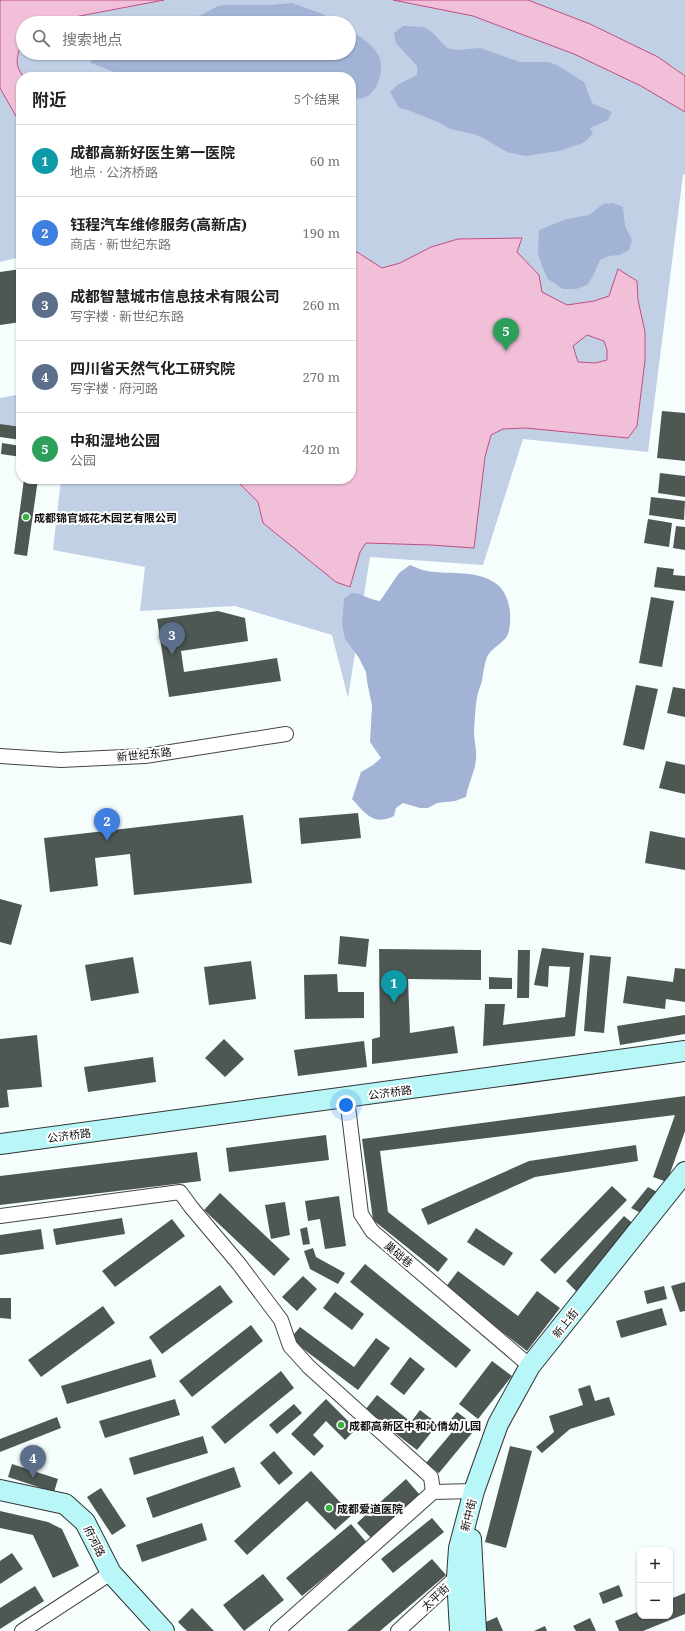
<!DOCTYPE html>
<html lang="zh">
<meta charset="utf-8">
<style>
:root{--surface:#fff;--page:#f2f2f2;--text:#202124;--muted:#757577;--line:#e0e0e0;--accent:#2a6331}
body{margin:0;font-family:"Noto Serif","Noto Sans SC",serif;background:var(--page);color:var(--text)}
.controls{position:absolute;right:12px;bottom:12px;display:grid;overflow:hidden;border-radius:8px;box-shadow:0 1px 3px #0004}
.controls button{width:36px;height:36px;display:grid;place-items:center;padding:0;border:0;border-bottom:1px solid var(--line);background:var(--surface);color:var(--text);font:20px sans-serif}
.you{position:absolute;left:346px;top:1105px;width:14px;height:14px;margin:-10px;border:3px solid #fff;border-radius:50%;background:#1a73e8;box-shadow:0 0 0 6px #1a73e833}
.badge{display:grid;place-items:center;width:26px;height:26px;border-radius:50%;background:var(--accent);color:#fff;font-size:13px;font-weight:700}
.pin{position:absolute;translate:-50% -33px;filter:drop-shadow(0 1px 2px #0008)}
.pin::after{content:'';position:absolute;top:21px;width:14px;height:12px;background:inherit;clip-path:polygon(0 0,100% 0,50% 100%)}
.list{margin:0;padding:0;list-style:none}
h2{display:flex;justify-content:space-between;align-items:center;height:52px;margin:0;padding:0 16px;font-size:17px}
h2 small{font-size:13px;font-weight:400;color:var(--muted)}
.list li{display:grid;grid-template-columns:26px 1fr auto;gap:12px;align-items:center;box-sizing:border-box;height:72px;padding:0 16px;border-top:1px solid var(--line)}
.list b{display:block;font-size:15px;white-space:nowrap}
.list p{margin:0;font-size:13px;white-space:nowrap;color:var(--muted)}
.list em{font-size:13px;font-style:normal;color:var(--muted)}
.icon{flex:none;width:22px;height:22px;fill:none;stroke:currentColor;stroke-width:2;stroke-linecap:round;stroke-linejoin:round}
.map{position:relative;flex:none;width:685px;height:1631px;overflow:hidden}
.search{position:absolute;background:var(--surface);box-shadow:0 1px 3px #0004;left:16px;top:16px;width:340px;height:44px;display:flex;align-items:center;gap:10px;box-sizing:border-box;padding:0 14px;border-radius:22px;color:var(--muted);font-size:15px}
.panel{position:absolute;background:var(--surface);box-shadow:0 1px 3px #0004;left:16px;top:72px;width:340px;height:412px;border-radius:16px}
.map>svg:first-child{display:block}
.green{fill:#c2d0e6;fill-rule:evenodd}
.forest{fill:#a2b3d5}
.water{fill:#f1bfd8;stroke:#c04e84;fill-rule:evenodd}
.building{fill:#4e5853}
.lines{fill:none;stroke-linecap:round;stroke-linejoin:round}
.street-casing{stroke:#444;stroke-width:16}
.secondary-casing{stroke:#333;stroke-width:22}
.street{stroke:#fff;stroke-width:14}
.secondary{stroke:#b8f6f7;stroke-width:20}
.poi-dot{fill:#36b440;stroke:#fff;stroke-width:1.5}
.labels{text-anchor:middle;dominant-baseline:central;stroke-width:4;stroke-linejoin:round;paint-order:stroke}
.poi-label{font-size:11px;font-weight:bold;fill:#111;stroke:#fff;text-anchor:start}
.street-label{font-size:11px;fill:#111;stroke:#fff}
</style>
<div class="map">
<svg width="685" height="1631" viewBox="0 0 685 1631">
<rect width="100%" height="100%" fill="#f6fefd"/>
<!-- green -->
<g class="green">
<path d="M0,0H685V174L683,175L648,452L523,439L483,565L370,557L348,698L332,635L235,606L140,611L145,567L53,550L61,479H351V77H21V257L0,262ZM23,23H349V53H23Z"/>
<polygon points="21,394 21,429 0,424 0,398"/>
</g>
<!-- forest -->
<g class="forest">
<polygon points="292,3 323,14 337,23 141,23 150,18 161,17 169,21 190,21 218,6 226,5 271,5"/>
<polygon points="403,26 424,27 432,32 447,48 456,50 480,48 520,62 548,62 557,65 584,82 592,103 612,112 608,120 590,128 593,134 583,143 559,151 525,156 507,152 483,138 473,134 450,129 440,123 408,110 399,108 390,92 397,85 417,75 417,66 396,43 394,33"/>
<path d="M349,30C361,37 375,45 380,59C384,71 377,95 363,98C360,99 355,98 351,97V77H127L91,63L90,53H349Z"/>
<polygon points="613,203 623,207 625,226 632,240 629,250 620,255 609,256 600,260 593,276 587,285 576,289 563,289 548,279 542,266 538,254 539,230 567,219 589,215 603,204"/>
<path d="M410,565C416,567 421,570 427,571C451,575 478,569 498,585C510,596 512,616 509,630C507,644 490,646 486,660C484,667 483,674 482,681C481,685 479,689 478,693C475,705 475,719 474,732C474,741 477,750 476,759C475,772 468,784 466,797L455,801L437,803L428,808H420L403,803L396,808L394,816C373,826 366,814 352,799L361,772L373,765L381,758L370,742L372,706L367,681L366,672L359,658L345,639L342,624L344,599L351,593C362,593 369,600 380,601L399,573Z"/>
</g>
<!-- water -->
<g class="water">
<path d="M0,0H164L43,23H23C23,27 24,32 23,36C20,52 11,62 24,77H21V125L0,88Z"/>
<polygon points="393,0 528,0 590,24 658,57 685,76 685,112 641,86 574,54 473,16"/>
<path d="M522,238L517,252L539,275L542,292L567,305L594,301L609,296L618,269L637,281L638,300L645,332V360L637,426L628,438L526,428L503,429L491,435L485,457L474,548L431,545L366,543L360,552L350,587L336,582L263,523L258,502L235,479H351V258L357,252L382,268L400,263L431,247L458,239ZM587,335L604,341L607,350V360L595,363L578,362L573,346Z"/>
</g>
<!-- building -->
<g class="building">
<polygon points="21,269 21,322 0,325 0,272"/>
<polygon points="662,411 685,413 685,461 657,458"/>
<polygon points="0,424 21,427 21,440 0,437"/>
<polygon points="2,443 21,446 21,457 1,454"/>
<polygon points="660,473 685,476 685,497 658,493"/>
<polygon points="24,479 38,479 27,556 14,554"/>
<polygon points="651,497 685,501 684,520 649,515"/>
<polygon points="648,519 672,523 669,547 644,543"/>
<polygon points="676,526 685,527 685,550 673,548"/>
<polygon points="657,567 674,569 673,575 685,576 685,591 654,587"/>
<polygon points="651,597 674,601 662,667 639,663"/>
<polygon points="218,611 245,618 248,641 181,651 184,672 277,658 281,681 169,697 157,619"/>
<polygon points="636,685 658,689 644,750 623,745"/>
<polygon points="673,687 685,689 685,717 667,713"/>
<polygon points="666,761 685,765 685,794 659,788"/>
<polygon points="358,813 361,838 301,844 299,818"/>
<polygon points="243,815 252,883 134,895 130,854 95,858 98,886 50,892 44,838"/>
<polygon points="650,831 685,838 685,870 645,863"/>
<polygon points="0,899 22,905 11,945 0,942"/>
<polygon points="340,936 369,939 366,967 338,964"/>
<polygon points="542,948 584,953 575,1036 483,1046 485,1004 505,1004 503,1025 565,1017 570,967 549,966 548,987 534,985"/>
<polygon points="379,949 481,950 481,980 408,979 410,1033 454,1026 458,1053 372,1064 372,1039 380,1037"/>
<polygon points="518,950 530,950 529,998 517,998"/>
<polygon points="590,955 611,957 604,1033 584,1031"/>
<polygon points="133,957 139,993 91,1001 85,965"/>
<polygon points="251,961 256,999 209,1005 204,967"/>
<polygon points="675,968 685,969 685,1002 666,999 665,1009 623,1003 627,976 673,982"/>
<polygon points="337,974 338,992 364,992 364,1018 305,1019 304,975"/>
<polygon points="489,977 512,978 512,989 489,989"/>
<polygon points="685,1015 685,1034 620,1045 617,1026"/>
<polygon points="37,1035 42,1087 7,1090 9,1107 0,1108 0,1039"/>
<polygon points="224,1039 244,1059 225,1077 205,1058"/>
<polygon points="364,1041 367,1067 298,1076 294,1050"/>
<polygon points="153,1057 156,1082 88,1092 84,1067"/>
<polygon points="685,1096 685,1131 667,1182 653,1177 675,1115 380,1151 388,1212 448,1259 438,1272 373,1220 362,1139"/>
<polygon points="326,1135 329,1160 229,1172 226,1148"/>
<polygon points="636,1145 638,1161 535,1177 428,1225 421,1209 529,1161"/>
<polygon points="197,1152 201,1181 0,1205 0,1176"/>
<polygon points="612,1186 627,1200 555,1274 540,1260"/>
<polygon points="648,1187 663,1195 645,1215 631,1208"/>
<polygon points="220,1193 290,1259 274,1276 204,1210"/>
<polygon points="339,1196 346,1246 325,1249 320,1219 308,1221 305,1201"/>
<polygon points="285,1202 290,1235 271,1239 265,1205"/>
<polygon points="624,1216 636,1226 577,1292 566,1281"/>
<polygon points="122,1218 125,1234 56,1245 53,1229"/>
<polygon points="172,1219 185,1236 115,1287 102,1271"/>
<polygon points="307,1227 310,1244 303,1245 300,1229"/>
<polygon points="476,1228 513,1253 504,1266 467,1242"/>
<polygon points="41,1229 44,1249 0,1255 0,1235"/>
<polygon points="313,1248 316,1257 345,1273 338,1284 310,1269 304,1251"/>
<polygon points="365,1264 471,1350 456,1368 350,1282"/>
<polygon points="458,1271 518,1316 537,1291 560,1308 527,1351 445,1288"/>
<polygon points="303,1276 317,1289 297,1311 282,1297"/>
<polygon points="685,1282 685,1311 680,1312 671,1286"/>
<polygon points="220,1285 233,1302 162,1354 149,1337"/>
<polygon points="664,1286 667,1299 647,1304 644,1291"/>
<polygon points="335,1292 364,1314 352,1330 323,1308"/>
<polygon points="0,1298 11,1298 11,1319 0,1318"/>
<polygon points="103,1306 115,1323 41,1377 28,1360"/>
<polygon points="662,1308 667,1325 621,1338 616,1321"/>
<polygon points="251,1325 263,1341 192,1397 179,1381"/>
<polygon points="300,1327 354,1367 376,1338 390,1348 358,1390 290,1339"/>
<polygon points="410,1357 425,1369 404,1395 390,1384"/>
<polygon points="151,1359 156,1377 67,1404 61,1386"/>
<polygon points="492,1361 512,1376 478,1419 459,1404"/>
<polygon points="281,1371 294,1388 225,1444 211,1427"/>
<polygon points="590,1385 595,1401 609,1397 615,1415 570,1429 542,1453 536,1447 554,1432 549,1416 583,1405 578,1389"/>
<polygon points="377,1395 411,1422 420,1410 438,1424 417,1450 365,1410"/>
<polygon points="175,1399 180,1415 105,1438 99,1421"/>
<polygon points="326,1399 356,1429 345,1440 326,1421 313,1435 324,1446 314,1456 291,1434"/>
<polygon points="294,1404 302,1413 277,1434 269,1425"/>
<polygon points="457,1412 477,1427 439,1473 426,1463 453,1431 446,1425"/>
<polygon points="57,1417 61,1428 0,1452 0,1439"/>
<polygon points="203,1436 208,1453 134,1475 129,1458"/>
<polygon points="510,1446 532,1451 506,1548 485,1542"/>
<polygon points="274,1451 293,1473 279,1485 260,1463"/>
<polygon points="12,1464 58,1479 54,1492 8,1477"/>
<polygon points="234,1467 241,1487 153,1518 146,1498"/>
<polygon points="311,1471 352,1515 335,1530 307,1501 247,1555 234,1541"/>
<polygon points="406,1479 420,1495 372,1539 357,1523"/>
<polygon points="101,1488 126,1526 112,1535 87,1497"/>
<polygon points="0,1511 48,1522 62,1529 79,1566 53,1578 33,1535 0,1528"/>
<polygon points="432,1518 444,1532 393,1573 381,1559"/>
<polygon points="202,1523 207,1540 142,1562 136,1545"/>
<polygon points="351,1524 367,1543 302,1596 286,1578"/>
<polygon points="12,1553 23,1569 0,1584 0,1561"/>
<polygon points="432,1559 446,1575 380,1631 347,1631"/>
<polygon points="263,1574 284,1600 244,1631 223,1605"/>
<polygon points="619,1585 623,1596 603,1604 599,1593"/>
<polygon points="35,1586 44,1601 0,1629 0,1608"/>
<polygon points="685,1593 685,1614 643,1631 619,1631 615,1621 640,1611 640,1616 670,1616 670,1599"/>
<polygon points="192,1608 214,1631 187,1631 178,1622"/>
<polygon points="497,1617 503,1631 479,1631 477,1626"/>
<polygon points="590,1618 596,1631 576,1631 573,1626"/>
<polygon points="545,1626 547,1631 534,1631"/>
</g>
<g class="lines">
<!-- street casing -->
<g class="street-casing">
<g id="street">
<polyline points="0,756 61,760 145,756 286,734"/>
<polyline points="347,1098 361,1214 372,1231 530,1366"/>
<polyline points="0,1216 180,1192 191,1207 239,1264 281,1320 290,1346 309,1367 431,1477 433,1492"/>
<polyline points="22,1631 111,1573"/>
<polyline points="277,1631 433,1492 474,1491"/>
<polyline points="398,1631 461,1573"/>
</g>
</g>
<!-- secondary casing -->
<g class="secondary-casing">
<g id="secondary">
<polyline points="0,1144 685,1051"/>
<polyline points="0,1490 65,1504 85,1522 111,1573 164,1631"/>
<polyline points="471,1539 476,1631"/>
<polyline points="460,1631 457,1577 459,1548 474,1491 498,1424 530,1366 685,1172"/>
</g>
</g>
<!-- street -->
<use href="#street" class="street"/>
<!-- secondary -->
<use href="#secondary" class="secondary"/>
</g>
<!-- markers -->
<g class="poi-dot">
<circle cx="26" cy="517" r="4"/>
<circle cx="341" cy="1425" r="4"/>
<circle cx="329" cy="1508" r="4"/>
</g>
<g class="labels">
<!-- poi labels -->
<g class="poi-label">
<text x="34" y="517">成都锦官城花木园艺有限公司</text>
<text x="349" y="1425">成都高新区中和沁倩幼儿园</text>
<text x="337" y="1508">成都爱道医院</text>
</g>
<!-- street labels -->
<g class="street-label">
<text transform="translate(144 754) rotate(-6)">新世纪东路</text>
<text transform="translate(390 1092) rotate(-8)">公济桥路</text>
<text transform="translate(69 1135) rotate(-8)">公济桥路</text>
<text transform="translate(399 1254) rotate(40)">巢础巷</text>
<text transform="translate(565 1323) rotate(-51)">新上街</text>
<text transform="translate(468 1515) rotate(-76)">新中街</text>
<text transform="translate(95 1541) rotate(63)">府河路</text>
<text transform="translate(435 1597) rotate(-43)">太平街</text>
</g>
</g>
</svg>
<div class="controls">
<button>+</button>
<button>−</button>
</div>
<div class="you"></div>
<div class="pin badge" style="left:394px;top:1003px;background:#0f9aa8">1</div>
<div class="pin badge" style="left:107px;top:841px;background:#3f7fe0">2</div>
<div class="pin badge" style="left:172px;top:655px;background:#5c6f8a">3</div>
<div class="pin badge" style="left:33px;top:1478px;background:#5c6f8a">4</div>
<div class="pin badge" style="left:506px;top:351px;background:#2e9e5b">5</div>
<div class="search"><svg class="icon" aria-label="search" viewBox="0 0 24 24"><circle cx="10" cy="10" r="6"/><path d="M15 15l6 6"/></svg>搜索地点</div>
<section class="panel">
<h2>附近<small>5个结果</small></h2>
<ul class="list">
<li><span class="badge" style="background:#0f9aa8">1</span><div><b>成都高新好医生第一医院</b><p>地点 · 公济桥路</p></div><em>60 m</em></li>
<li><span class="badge" style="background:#3f7fe0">2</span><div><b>钰程汽车维修服务(高新店)</b><p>商店 · 新世纪东路</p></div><em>190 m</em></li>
<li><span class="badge" style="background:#5c6f8a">3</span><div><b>成都智慧城市信息技术有限公司</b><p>写字楼 · 新世纪东路</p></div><em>260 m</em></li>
<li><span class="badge" style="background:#5c6f8a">4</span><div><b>四川省天然气化工研究院</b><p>写字楼 · 府河路</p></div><em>270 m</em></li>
<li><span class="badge" style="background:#2e9e5b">5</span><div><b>中和湿地公园</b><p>公园</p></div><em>420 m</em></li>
</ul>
</section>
</div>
